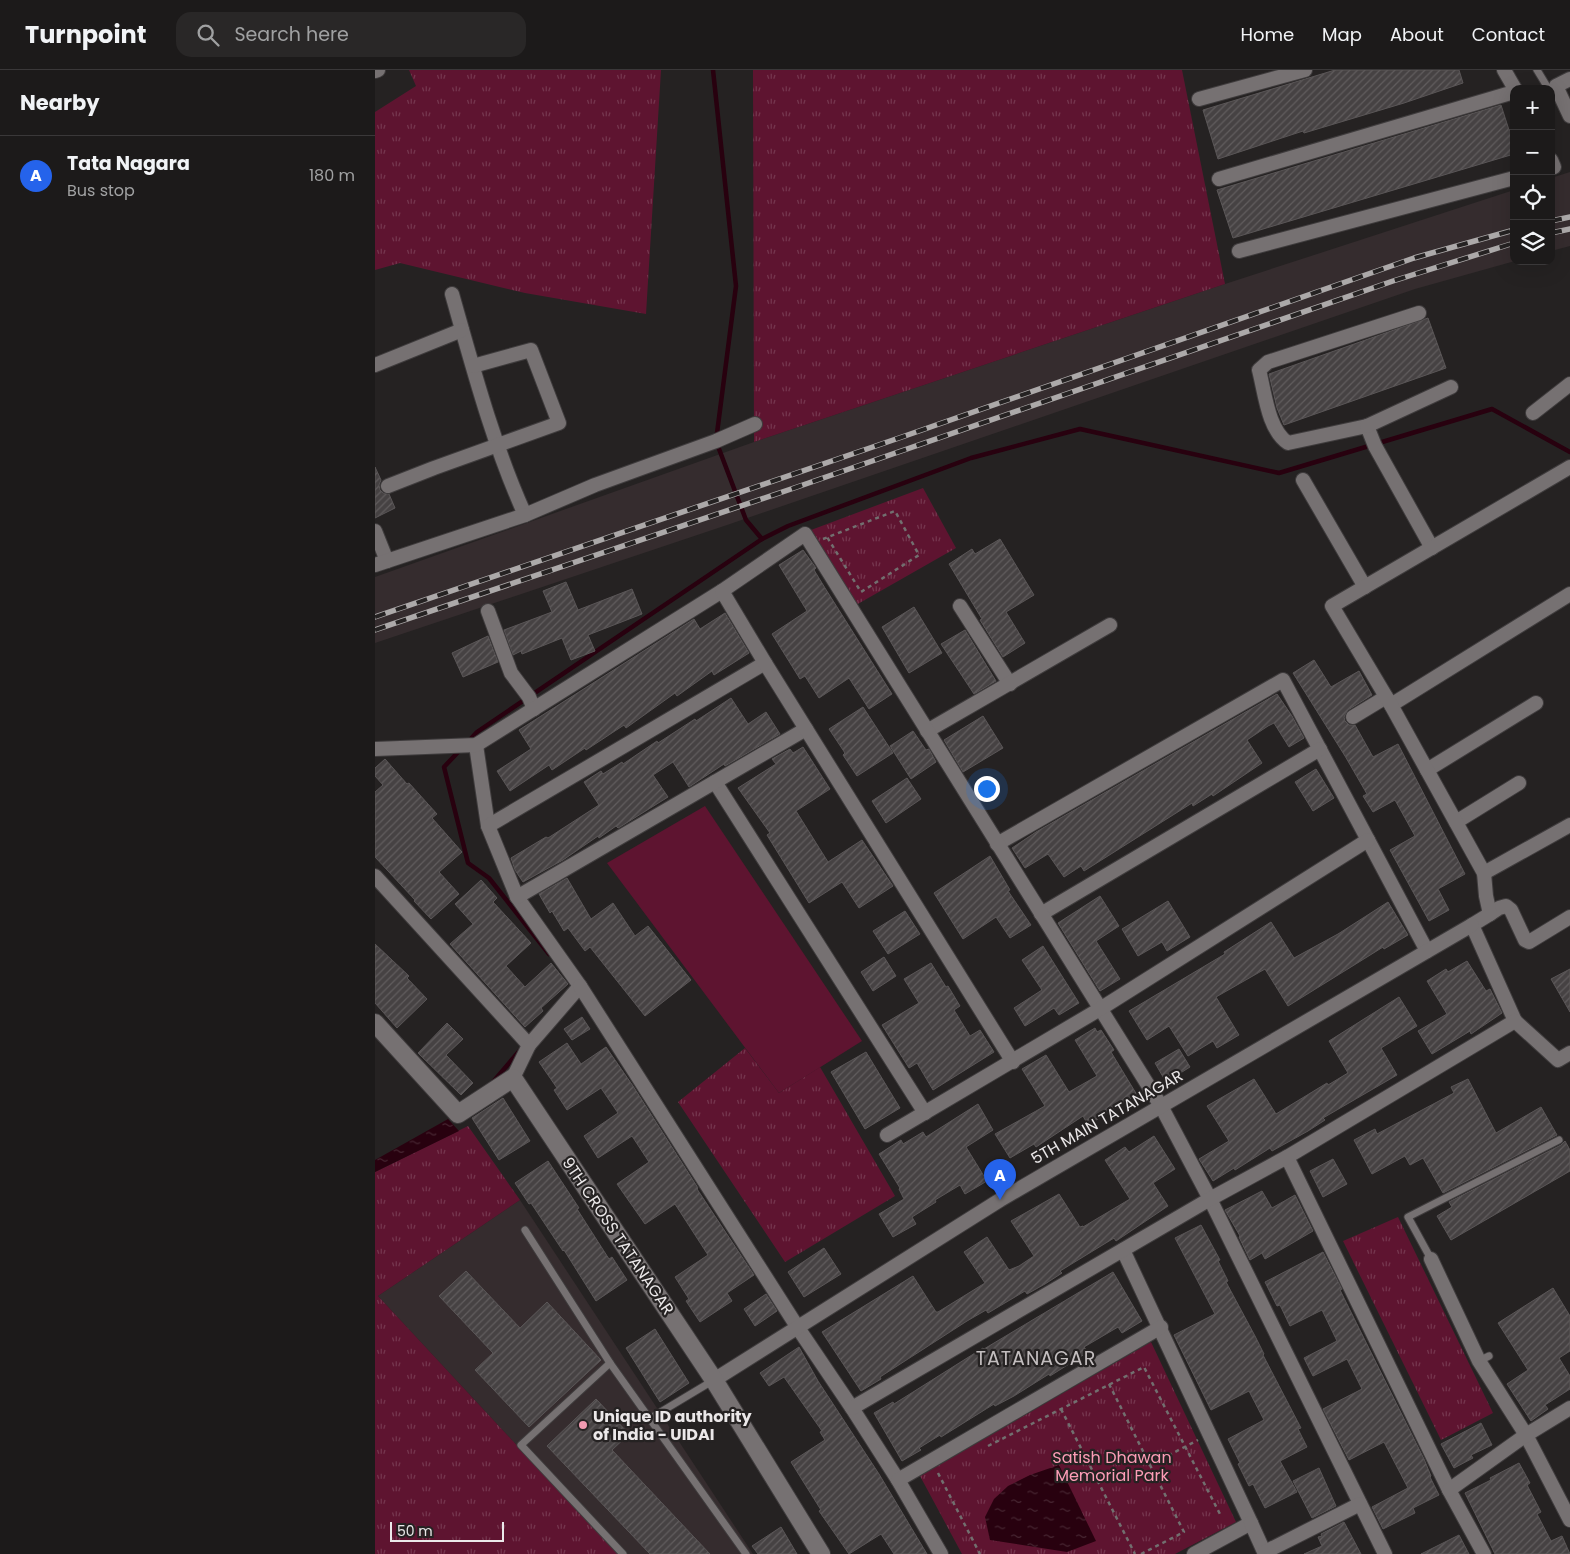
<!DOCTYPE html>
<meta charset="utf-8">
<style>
:root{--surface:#1c1a1a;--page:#292727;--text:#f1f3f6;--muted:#a0a1a2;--line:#3a3839;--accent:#2563eb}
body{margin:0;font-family:Poppins,sans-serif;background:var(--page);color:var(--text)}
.controls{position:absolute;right:15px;top:15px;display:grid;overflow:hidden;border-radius:10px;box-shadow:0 5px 20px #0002}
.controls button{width:45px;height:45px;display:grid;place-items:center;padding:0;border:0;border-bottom:1px solid var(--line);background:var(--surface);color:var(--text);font:25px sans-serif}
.scale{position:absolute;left:15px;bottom:12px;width:114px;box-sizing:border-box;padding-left:5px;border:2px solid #ebe8e9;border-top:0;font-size:14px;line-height:18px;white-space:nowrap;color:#ebe8e9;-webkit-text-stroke:4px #252222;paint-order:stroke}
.you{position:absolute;left:611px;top:718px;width:18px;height:18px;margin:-12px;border:4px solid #fff;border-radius:50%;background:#1a73e8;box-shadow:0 0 0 8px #1a73e833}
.badge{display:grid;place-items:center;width:32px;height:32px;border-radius:50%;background:var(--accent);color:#fff;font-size:16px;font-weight:700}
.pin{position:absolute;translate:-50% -41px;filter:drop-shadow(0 1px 2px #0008)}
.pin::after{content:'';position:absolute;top:26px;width:18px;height:15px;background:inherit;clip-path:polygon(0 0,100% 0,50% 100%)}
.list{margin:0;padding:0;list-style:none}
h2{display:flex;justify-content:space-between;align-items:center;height:65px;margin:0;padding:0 20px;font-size:21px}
h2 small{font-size:16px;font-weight:400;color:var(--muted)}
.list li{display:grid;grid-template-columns:32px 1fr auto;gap:15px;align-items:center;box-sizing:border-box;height:80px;padding:0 20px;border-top:1px solid var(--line)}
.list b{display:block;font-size:19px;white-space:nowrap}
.list p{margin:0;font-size:16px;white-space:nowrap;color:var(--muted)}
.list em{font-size:16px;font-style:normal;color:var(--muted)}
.icon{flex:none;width:28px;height:28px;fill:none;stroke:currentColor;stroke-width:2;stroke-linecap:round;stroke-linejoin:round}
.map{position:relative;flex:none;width:1195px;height:1484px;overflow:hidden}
header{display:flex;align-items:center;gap:30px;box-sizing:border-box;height:70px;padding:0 25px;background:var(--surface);border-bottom:1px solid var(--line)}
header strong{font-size:24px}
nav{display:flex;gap:28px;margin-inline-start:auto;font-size:18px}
.search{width:350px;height:45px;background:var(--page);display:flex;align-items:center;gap:12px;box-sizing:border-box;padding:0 18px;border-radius:15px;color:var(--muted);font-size:19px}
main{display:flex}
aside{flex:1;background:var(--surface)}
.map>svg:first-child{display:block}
.built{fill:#352c2e}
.grass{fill:url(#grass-tufts)}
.pitch{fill:#5e1430}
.water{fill:url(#water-ripples)}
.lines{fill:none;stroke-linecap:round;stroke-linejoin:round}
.stream{stroke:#28010f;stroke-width:4.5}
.building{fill:url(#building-hatch);stroke:#5a5657}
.service-casing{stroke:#3f3c3d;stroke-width:9}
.minor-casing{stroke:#3f3c3d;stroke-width:16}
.tertiary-casing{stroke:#3f3c3d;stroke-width:20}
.path{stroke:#726f6f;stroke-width:2.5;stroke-dasharray:4 4;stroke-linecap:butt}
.service{stroke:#767172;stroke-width:7}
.minor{stroke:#767172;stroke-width:14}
.tertiary{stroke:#767172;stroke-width:18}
.rail-casing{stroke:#aca9a9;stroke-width:5.5}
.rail{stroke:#252222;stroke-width:4;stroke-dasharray:11;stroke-linecap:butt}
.poi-dot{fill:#f19ab1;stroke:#252222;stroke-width:2}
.labels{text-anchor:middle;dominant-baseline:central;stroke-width:4.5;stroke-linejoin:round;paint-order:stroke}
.street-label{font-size:16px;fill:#ebe8e9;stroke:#252222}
.poi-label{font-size:16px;font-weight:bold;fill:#ebe8e9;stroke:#252222;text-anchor:start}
.park-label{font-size:16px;fill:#fd9db7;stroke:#252222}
.quarter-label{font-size:19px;letter-spacing:1px;fill:#c3bebf;stroke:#252222}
</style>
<header>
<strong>Turnpoint</strong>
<div class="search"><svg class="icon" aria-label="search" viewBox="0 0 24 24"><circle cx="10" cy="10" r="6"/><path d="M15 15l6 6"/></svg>Search here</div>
<nav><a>Home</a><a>Map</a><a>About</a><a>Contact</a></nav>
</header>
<main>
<aside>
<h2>Nearby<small></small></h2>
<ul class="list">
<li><span class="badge">A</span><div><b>Tata Nagara</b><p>Bus stop</p></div><em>180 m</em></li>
</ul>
</aside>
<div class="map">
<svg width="1195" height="1484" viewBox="0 0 1195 1484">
<defs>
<pattern id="grass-tufts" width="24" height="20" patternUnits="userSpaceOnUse" patternTransform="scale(1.25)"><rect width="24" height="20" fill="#5e1430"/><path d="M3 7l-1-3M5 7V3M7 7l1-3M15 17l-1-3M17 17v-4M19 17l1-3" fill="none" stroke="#75364e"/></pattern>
<pattern id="water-ripples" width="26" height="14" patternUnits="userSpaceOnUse" patternTransform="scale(1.25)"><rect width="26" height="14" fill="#28010f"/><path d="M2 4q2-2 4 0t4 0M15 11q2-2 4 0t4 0" fill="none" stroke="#472632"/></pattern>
<pattern id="building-hatch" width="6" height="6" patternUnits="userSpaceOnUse" patternTransform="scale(1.25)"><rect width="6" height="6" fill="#464243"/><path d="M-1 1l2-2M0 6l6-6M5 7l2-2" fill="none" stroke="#615d5e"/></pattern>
</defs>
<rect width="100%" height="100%" fill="#252222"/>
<!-- built -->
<g class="built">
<polygon points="1195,102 1195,176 1176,181 1176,108"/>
<polygon points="1139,120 1140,191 1040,219 355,454 0,573 0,507 379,372 850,214"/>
<polygon points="145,1130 378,1484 243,1484 3,1226"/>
</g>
<!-- grass -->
<g class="grass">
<polygon points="34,0 286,0 271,244 150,223 25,193 0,200 0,42 41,16"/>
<polygon points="378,0 807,0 850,214 379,372"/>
<polygon points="548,418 581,478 481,535 436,460"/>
<polygon points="370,978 404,1023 445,997 520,1126 410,1192 303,1032"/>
<polygon points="93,1056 145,1130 3,1226 243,1484 0,1484 0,1102"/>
<polygon points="1023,1147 1118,1343 1066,1370 968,1171"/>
<polygon points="776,1272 861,1452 800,1484 587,1484 545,1406"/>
</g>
<!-- pitch -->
<polygon class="pitch" points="330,736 487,971 404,1023 232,793"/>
<!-- water -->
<g class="water">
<polygon points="73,1049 84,1061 0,1102 0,1090"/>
<polygon points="684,1395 721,1471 692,1482 615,1470 610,1447 619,1429 633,1416 655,1405"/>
</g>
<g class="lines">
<!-- stream -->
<g class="stream">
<polyline points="338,0 361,216 341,371 371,450 387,469"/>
<polyline points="92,673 102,662 387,469 413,456 596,388 705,359 904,403 1117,339 1195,382"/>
<polyline points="87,678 69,697 93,793 114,808 174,884"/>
<polyline points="118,1012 146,979"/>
</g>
</g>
<!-- building -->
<g class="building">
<polygon points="960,0 1084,0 1088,13 1029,33 929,63 928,61 843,89 828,40"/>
<polygon points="1126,35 1134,60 1139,59 1139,84 858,168 842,120"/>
<polygon points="1053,248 1071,298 909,355 902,338 894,304"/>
<polygon points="0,397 6,410 4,415 5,420 8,423 14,424 20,438 0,448"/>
<polygon points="625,469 659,525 631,542 650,573 628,587 605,550 607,549 574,494 597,479 600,484"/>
<polygon points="428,480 441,498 439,500 450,518 517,624 494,639 474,608 444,628 430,606 425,609 397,564 432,541 404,495"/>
<polygon points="191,512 203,540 257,519 267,544 213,565 220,581 196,590 187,568 147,584 146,581 138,585 129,560 177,542 168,521"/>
<polygon points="539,537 567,583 534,603 507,557"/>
<polygon points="350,543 374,583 339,605 337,601 302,626 300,623 251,658 249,655 211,680 210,678 177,700 174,695 135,721 122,701 156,679 144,660 319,549 325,559"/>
<polygon points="590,560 621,611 599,624 566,574"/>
<polygon points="113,566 123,592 88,607 77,583"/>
<polygon points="939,590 956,617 984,601 997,625 973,640 969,647 970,651 974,655 980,655 998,687 1023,674 1090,804 1063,819 1074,840 1054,851 1015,780 1040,766 1020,730 998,742 988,726 992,724 970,686 918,603"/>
<polygon points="902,624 917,646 929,668 914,677 899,653 893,656 872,670 887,693 838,726 837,724 818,736 817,733 709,801 706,796 689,807 673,784 650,798 637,778 661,762"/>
<polygon points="356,628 373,654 391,642 405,664 350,696 349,694 314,717 298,692 278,705 293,727 245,757 243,758 241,756 224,768 223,766 188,790 148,812 140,800 136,788 171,767 173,768 224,735 209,712 226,701 228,704 247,692 248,694 282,671 283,673 320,649 321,651"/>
<polygon points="488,637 518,683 482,706 468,685 470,683 454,659"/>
<polygon points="608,646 628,678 588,702 569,670"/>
<polygon points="538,661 551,680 554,679 561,692 536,709 515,676"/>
<polygon points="428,677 455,719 421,741 453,792 487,770 518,816 484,838 467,812 434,833 392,765 395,763 363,718 401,694 397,689 415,679 418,683"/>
<polygon points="10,689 32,714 34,713 62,744 57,748 87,782 64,802 84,824 56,849 39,831 40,830 0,787 0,722 8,715 0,706 0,698"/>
<polygon points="941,699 959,728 938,741 920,712"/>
<polygon points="532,708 546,729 511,753 497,731"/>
<polygon points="615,786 635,820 633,821 656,855 635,868 621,847 588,869 559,823"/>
<polygon points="192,808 216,849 238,833 260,866 273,856 316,910 270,946 215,877 210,881 193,858 189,861 177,841 175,843 164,824"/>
<polygon points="106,810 122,828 118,832 156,873 131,896 150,917 176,893 193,914 166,938 168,941 150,957 75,874 98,854 80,834"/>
<polygon points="725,826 744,856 721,871 745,909 725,921 683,853"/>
<polygon points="793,831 815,867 792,881 787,872 763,886 747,859"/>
<polygon points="1013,832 1033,865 1009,879 1008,877 984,892 913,936 890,899 841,927 864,965 842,978 838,971 813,986 794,956 772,970 754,941 850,884 849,882 896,852 919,888 963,864"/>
<polygon points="530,841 545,864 513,884 498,861"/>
<polygon points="0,874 34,906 32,908 52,929 22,958 0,933"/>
<polygon points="668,876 704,933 684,945 679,938 650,956 639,938 667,920 647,890"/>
<polygon points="509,887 521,906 498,921 486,902"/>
<polygon points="1092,891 1111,921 1115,919 1127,943 1096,964 1095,961 1057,984 1043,961 1072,944 1052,911 1071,899 1073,902"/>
<polygon points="556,893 571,917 573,916 585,936 579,940 595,966 605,960 619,982 558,1020 542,993 534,998 507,955 544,933 529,909"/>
<polygon points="1195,899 1195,942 1176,909"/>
<polygon points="1024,927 1042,956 1006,978 1022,1005 948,1048 950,1050 933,1061 897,1081 895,1078 860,1100 859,1098 838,1111 824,1089 854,1071 832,1036 879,1009 901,1044 952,1013 953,1015 973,1003 954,971"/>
<polygon points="207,947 215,959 197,970 189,959"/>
<polygon points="72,953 88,969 71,985 98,1013 86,1025 43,983"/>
<polygon points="720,958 722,962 726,960 739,980 736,982 762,1025 713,1055 708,1046 661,1077 659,1074 635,1088 620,1064 670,1036 647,999 671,985 694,1022 722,1006 700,970"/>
<polygon points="192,973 206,994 231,977 258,1016 323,1118 322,1119 379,1205 352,1223 357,1231 325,1252 311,1231 314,1229 300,1207 333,1185 300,1134 270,1154 242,1114 274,1092 257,1066 223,1088 209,1066 243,1043 226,1018 192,1040 179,1020 182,1018 164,992"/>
<polygon points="804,979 815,997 791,1012 780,993"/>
<polygon points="491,982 525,1038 490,1059 456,1002"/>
<polygon points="1093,1009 1121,1063 1166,1037 1182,1065 1068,1123 1048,1088 1035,1095 1030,1086 997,1104 979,1070 1000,1059 1002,1064 1079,1023 1076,1017"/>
<polygon points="128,1028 155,1071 124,1090 97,1048"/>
<polygon points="603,1034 618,1060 591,1077 612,1111 590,1124 585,1115 560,1130 561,1132 537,1147 541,1154 518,1167 504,1144 529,1129 524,1119 525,1118 504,1084 526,1070 528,1074 548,1062 551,1067"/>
<polygon points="779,1066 800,1099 778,1113 793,1136 741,1171 739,1168 685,1201 687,1203 670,1214 652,1224 650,1221 613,1243 611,1240 592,1251 505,1307 506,1309 486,1321 447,1262 538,1206 561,1242 563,1242 610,1213 589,1182 612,1167 634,1200 644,1196 659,1186 636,1151 684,1124 705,1157 708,1156 708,1157 755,1129 730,1090 750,1077 754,1082"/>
<polygon points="1190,1071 1195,1080 1195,1101 1076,1170 1062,1146 1077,1137 1074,1132 1186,1075"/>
<polygon points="958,1089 972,1114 948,1127 935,1101"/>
<polygon points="173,1091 204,1138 202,1139 234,1189 237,1187 252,1210 221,1231 189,1180 188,1181 156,1133 154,1134 140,1113"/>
<polygon points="887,1121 897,1138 920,1125 938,1161 890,1189 887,1183 875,1190 864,1167 865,1166 850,1140"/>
<polygon points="826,1155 845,1190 843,1191 853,1211 851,1212 880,1266 889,1284 888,1285 926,1358 923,1359 932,1377 905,1391 922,1422 890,1438 878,1414 874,1416 863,1394 865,1393 853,1369 889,1350 874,1321 836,1340 799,1265 840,1244 800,1168"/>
<polygon points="449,1178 466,1204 429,1227 413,1202"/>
<polygon points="948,1182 967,1219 965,1220 1049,1389 1056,1406 1055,1407 1064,1425 1038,1438 1040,1443 1008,1459 997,1437 1033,1418 1009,1372 974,1390 948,1339 987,1319 972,1289 938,1306 929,1288 962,1271 947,1240 915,1256 905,1235 902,1236 890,1212"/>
<polygon points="91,1201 145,1258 172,1232 226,1290 154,1357 100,1300 118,1283 64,1226"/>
<polygon points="738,1202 767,1251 747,1263 743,1257 709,1277 713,1282 675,1306 674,1304 639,1326 620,1336 619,1334 566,1367 565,1365 544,1378 546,1380 527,1391 499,1343 518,1332 519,1334 608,1278 609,1279"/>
<polygon points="1178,1218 1195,1246 1195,1281 1184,1288 1195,1306 1195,1319 1170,1335 1173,1339 1156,1351 1132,1314 1153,1300 1123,1253"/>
<polygon points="391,1224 402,1241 380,1256 369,1239"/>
<polygon points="280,1259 314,1313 285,1332 251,1278"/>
<polygon points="424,1277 443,1311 504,1404 552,1484 519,1484 506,1464 474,1484 444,1441 446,1440 416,1392 450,1370 445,1362 447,1361 409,1307 394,1316 385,1303"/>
<polygon points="221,1329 254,1364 237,1380 335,1484 275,1484 172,1376"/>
<polygon points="1106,1353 1117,1375 1096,1385 1098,1388 1079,1398 1066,1374"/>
<polygon points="1144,1393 1155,1413 1152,1415 1166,1442 1162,1444 1176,1471 1187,1466 1195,1484 1120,1484 1090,1423 1116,1410 1115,1408"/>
<polygon points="944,1398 961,1436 937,1448 918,1411"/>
<polygon points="969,1452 986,1484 929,1484 947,1476 943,1467 947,1466 946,1464"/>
<polygon points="406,1457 422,1484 383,1484 377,1476"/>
<polygon points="1084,1465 1094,1484 1046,1484"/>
</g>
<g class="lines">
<!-- service casing -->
<g class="service-casing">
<g id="service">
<polyline points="1162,0 1173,18"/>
<polyline points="150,1160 235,1293"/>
<polyline points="1056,1189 1033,1147 1184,1070"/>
<polyline points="1104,1291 1114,1286"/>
<polyline points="274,1349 339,1310"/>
<polyline points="248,1484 146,1375 235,1293 371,1484"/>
</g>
</g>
<!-- minor casing -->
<g class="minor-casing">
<g id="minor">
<polyline points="1129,0 1140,19"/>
<polyline points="0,1 3,0"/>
<polyline points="1195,9 1181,16 1195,46"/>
<polyline points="824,29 930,0"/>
<polyline points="1176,90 1179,97 1176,98"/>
<polyline points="844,109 1139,22"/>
<polyline points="864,181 1139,108"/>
<path d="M77,224C98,298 118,374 150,445L220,415L341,371L380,354"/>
<path d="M1044,243L893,292L884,300C890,323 893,360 913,373L992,356L1000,376L1057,478"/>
<polyline points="0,295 87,260"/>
<polyline points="1158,343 1195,314"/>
<polyline points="992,356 1076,317"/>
<polyline points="928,410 990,517"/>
<polyline points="13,416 59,398 184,353 156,280 98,296"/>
<polyline points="0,461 12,491"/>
<polyline points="0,495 150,445"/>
<polyline points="585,536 635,614"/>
<polyline points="113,541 136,603 154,627 159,639"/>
<polyline points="1016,635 1195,524"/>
<polyline points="978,647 1011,627"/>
<polyline points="552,661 735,555"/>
<polyline points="101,675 113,756 142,827 205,916 154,975"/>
<polyline points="0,679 101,675 347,521"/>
<polyline points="1052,700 1161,633"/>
<polyline points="340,712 550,1043"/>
<polyline points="1081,752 1144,713"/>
<polyline points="113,756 390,593"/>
<polyline points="622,774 908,610 1052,881"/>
<polyline points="1109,803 1195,755"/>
<polyline points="0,806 154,975 138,1008"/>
<polyline points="142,827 431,659"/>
<polyline points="666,844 945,679"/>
<polyline points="1115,844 1124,838 1131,836 1136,840 1150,870 1154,872 1195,847"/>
<polyline points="205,916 423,1258 477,1338 523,1410 566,1484"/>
<polyline points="1140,951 1097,855 1115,844 1111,826 1109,803 1016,635 957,536 1195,397"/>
<polyline points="638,992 390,593 347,521 430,464 786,1036 835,1129 1010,1484"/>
<polyline points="512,1065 725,939 993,770"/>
<polyline points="912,1087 1074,1420 1109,1484"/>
<polyline points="748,1180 876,1453 819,1484"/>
<polyline points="1056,1189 1104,1291 1151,1365 1195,1450"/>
<polyline points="339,1310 625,1130 1097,855"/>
<polyline points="477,1338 835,1129 912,1087 1140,951 1183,990 1195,983"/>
<polyline points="523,1410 786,1257"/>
<polyline points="1074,1420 1151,1365 1195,1338"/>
<polyline points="876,1453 890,1484"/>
<polyline points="890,1482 985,1434"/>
</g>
</g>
<!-- tertiary casing -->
<g class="tertiary-casing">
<polyline id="tertiary" points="0,953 83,1044 138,1008 339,1310 446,1484"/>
</g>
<!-- path -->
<g class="path">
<polyline points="448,469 520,441 544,485 486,522 452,467"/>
<polyline points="734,1314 775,1395"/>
<polyline points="686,1339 760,1484"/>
<polyline points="613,1376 769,1297 846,1446"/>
<polyline points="563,1403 605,1484"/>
<polyline points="766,1484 809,1462 775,1395 823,1370"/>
</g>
<!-- service -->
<use href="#service" class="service"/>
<!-- minor -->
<use href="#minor" class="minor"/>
<!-- tertiary -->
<use href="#tertiary" class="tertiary"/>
<!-- rail casing -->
<g class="rail-casing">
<g id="rail">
<polyline points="1176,151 1195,147"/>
<polyline points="1176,163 1195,159"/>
<polyline points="0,547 524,368 1039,188 1139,160"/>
<polyline points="0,560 422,417 1018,211 1139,173"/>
</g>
</g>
<!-- rail -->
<use href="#rail" class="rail"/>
</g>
<!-- markers -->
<circle class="poi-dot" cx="208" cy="1355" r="5"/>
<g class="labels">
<!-- street labels -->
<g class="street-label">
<text transform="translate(732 1047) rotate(-30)">5TH MAIN TATANAGAR</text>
<text transform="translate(243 1166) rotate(56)">9TH CROSS TATANAGAR</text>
</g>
<!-- poi labels -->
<g class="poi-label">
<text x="218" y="1346">Unique ID authority<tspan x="218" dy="18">of India - UIDAI</tspan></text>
</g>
<!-- park labels -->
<g class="park-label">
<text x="737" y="1387">Satish Dhawan<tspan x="737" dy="18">Memorial Park</tspan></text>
</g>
<!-- quarter labels -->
<g class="quarter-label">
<text x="661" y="1288">TATANAGAR</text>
</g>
</g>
</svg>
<div class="controls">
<button>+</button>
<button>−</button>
<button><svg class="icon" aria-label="locate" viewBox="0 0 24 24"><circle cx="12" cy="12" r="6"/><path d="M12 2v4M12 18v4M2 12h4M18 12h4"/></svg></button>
<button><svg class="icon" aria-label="layers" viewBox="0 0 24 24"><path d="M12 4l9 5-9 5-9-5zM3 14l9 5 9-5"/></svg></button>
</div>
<div class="scale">50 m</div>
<div class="you"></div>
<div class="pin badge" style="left:625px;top:1130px">A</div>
</div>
</main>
